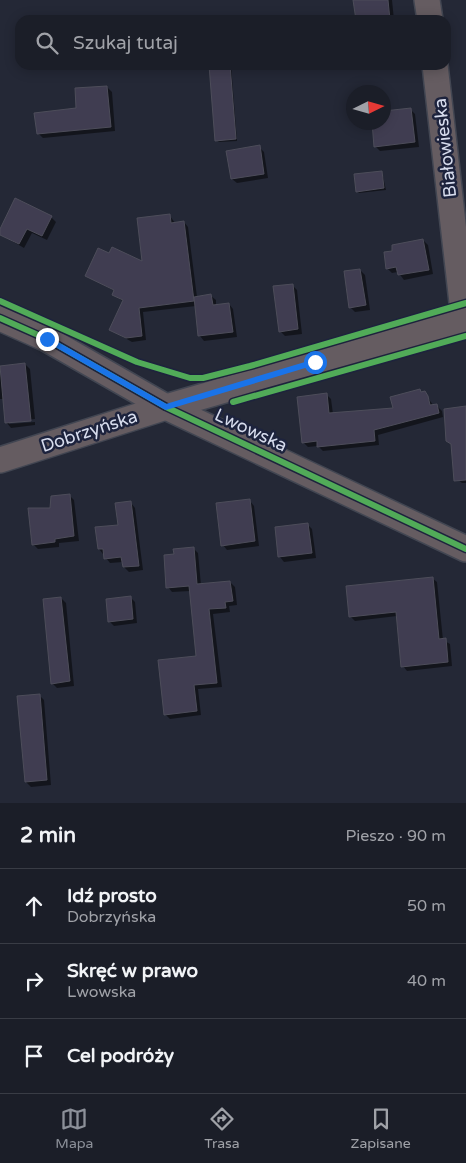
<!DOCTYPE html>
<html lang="pl">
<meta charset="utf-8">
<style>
:root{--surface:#1b1e28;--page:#282b34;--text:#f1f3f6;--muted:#a0a2a8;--line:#393c45;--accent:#8c9099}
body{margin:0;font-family:"Varela Round",sans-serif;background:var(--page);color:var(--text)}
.compass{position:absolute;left:346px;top:85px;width:45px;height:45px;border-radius:50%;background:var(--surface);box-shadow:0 2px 12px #0003;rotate:85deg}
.stop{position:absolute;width:15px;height:15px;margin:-11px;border:4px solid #1a73e8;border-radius:50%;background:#fff}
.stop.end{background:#1a73e8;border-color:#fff;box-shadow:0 1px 5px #0008}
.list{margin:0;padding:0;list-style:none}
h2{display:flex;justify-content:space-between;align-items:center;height:65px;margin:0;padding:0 20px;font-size:21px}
h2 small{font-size:16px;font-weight:400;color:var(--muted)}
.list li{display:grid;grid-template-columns:32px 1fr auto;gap:15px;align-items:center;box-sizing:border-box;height:75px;padding:0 20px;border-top:1px solid var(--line)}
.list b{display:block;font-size:19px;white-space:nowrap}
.list p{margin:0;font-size:16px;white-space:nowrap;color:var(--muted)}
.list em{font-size:16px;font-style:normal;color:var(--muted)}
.icon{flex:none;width:28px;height:28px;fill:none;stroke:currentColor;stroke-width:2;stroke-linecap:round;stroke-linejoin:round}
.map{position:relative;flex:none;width:466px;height:803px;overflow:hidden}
.search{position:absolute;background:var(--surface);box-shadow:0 2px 12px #0003;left:15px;right:15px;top:15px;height:55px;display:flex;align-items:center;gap:12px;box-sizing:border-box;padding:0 18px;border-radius:15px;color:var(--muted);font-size:19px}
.sheet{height:290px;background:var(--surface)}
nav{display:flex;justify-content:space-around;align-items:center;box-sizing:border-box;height:70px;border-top:1px solid var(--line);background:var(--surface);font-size:14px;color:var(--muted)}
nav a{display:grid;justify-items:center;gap:2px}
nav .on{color:var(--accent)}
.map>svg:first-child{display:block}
.shadow{fill:#0007}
.building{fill:#403d51;stroke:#4d4d5a}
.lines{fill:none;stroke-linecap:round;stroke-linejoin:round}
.street-casing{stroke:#424652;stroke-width:28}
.street{stroke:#655c61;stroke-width:25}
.cycleway-casing{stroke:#1d233d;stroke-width:9}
.cycleway{stroke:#51ab58;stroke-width:6}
.route{stroke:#1a73e8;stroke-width:6}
.labels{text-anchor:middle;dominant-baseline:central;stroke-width:5;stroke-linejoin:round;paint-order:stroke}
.street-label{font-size:18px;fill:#d7dced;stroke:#1d233d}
</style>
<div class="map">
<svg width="466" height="803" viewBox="0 0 466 803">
<rect width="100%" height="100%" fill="#242836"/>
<!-- shadow -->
<g class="shadow">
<polygon points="355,0 392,0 394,20 357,20"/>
<polygon points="210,65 231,65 237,141 219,142 216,140"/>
<polygon points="344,65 365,65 347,67"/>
<polygon points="107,87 112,92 115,131 43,138 38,133 78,109"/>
<polygon points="410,109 415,114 419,147 380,151 376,147 384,122 384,112"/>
<polygon points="259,147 264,152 268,178 237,183 232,179"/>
<polygon points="382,172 386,190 359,193 357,191"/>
<polygon points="170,216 175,223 184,222 188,227 197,297 211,296 216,300 216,306 229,304 233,309 237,337 204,341 200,336 196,306 143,312 146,340 132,342 111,330 124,302 113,294 115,291 87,276 110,255 144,263"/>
<polygon points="51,217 56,222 47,240 32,233 24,248 0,234 0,232"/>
<polygon points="423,240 428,245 433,274 404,280 398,272 392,273 387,268 394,252"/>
<polygon points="360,270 365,275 370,310 355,312 350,307"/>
<polygon points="292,285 297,290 302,334 285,336 280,331"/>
<polygon points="25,364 30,369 35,419 9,422 9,424 35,422 35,425 11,428 7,423 4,399 0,399 0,367"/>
<polygon points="424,393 434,406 437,406 442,411 443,417 378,435 379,445 323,451 318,446 308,447 303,442 326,394 331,399 333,414 394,409"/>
<polygon points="466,408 466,483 462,483 455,477 452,445 448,441"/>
<polygon points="69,495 74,500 79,541 59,543 59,547 38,549 33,544 51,509"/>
<polygon points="250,501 254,506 259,546 227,550 223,545"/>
<polygon points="131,503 135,508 143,570 129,572 124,567 123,562 110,563 99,549 119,526"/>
<polygon points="307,524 312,529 316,558 284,562 280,557"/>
<polygon points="193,548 198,553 201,585 230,582 235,587 237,605 229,606 230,612 213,614 222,687 198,689 201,715 170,719 165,714 197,657 190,591 172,592 168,587 175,556"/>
<polygon points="432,578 437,582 443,640 450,644 452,666 407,671 403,666 397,616 355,621 350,616"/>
<polygon points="130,597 135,602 137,623 114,626 109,621"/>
<polygon points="61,598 66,603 74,686 57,688 52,683"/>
<polygon points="39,695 44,700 51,785 31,787 26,782"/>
</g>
<!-- building -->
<g class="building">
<polygon points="353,0 388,0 390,20 356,20"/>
<polygon points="209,65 230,65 236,139 215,141"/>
<polygon points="107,86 111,127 37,134 34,113 76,108 75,88"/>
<polygon points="411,108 415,142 374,147 372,122 384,122 384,111"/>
<polygon points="260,145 264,174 231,179 226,151"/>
<polygon points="382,171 384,188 356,192 354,174"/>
<polygon points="15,198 52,216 42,236 27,229 19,244 0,235 0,229"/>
<polygon points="170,214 171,223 184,221 194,301 139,308 142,336 126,338 109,330 123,300 112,295 114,290 85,276 98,248 109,253 112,247 142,261 137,218"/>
<polygon points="423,239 429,270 398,275 396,267 386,269 384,252 392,251 392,245"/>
<polygon points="360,269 366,305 349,308 344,271"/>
<polygon points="293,284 298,329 279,332 273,286"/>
<polygon points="211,294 213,305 229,303 233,332 198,336 194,297"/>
<polygon points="25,363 31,421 5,423 0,366"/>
<polygon points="420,389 421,392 425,391 428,396 430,405 437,404 439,413 374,430 375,441 317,447 317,441 302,443 297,397 327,393 329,413 393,408 390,397"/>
<polygon points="466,406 466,480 454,481 451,444 446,441 444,409"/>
<polygon points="70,494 74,536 55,539 55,542 32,545 28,508 50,508 51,496"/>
<polygon points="250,499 255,541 221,546 216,503"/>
<polygon points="131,501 139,566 123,567 121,557 104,559 103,549 98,549 95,527 118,525 115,503"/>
<polygon points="308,523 312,553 278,557 275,527"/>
<polygon points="194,547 197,584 230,581 233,601 225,602 226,608 209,609 217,683 194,685 197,711 164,715 158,660 196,656 189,586 166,588 164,555 174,554 173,549"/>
<polygon points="433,577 439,639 446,638 448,662 401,667 396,612 349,617 346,586"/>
<polygon points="131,596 133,619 108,622 106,599"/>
<polygon points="61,597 70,681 51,684 43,599"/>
<polygon points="40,694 47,780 25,782 17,696"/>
</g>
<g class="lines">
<!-- street casing -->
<g class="street-casing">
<g id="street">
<polyline points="427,0 430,20"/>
<polyline points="435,65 464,320"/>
<polyline points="0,318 47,339 166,407 466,549"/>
<polyline points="0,460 166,407 466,320"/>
</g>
</g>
<!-- street -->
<use href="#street" class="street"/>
<!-- cycleway casing -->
<g class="cycleway-casing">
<g id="cycleway">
<polyline points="0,301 137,362 190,378 203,378 250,366 466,303"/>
<polyline points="0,318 47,339 166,407 466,549"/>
<polyline points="233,402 466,336"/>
</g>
</g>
<!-- cycleway -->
<use href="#cycleway" class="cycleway"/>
</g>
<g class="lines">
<!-- route -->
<polyline class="route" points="47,339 166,407 315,362"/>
</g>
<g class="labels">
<!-- street labels -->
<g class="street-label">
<text transform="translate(445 148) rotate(-96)">Białowieska</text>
<text transform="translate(251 430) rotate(25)">Lwowska</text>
<text transform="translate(89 431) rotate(-18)">Dobrzyńska</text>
</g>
</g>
</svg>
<svg class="compass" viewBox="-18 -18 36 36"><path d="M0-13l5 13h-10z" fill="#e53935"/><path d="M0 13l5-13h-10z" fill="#a0a2a8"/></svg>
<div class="stop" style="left:315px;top:362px"></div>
<div class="stop end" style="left:47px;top:339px"></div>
<div class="search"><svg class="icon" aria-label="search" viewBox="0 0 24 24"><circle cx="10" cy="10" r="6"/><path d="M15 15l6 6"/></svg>Szukaj tutaj</div>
</div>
<section class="sheet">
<h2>2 min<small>Pieszo · 90 m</small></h2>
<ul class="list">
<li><svg class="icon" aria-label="ahead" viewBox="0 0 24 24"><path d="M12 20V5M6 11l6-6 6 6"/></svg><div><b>Idź prosto</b><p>Dobrzyńska</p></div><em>50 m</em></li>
<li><svg class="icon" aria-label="right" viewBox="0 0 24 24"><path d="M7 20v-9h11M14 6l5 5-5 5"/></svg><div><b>Skręć w prawo</b><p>Lwowska</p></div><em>40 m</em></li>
<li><svg class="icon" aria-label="arrive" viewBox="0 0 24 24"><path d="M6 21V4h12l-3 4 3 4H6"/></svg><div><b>Cel podróży</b></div></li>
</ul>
</section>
<nav>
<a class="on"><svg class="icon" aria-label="map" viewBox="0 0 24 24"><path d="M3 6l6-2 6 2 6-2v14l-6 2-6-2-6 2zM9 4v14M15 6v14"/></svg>Mapa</a>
<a><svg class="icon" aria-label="directions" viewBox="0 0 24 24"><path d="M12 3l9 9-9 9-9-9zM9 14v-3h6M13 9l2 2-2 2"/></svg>Trasa</a>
<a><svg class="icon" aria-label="saved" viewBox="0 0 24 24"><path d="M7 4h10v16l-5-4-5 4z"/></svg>Zapisane</a>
</nav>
